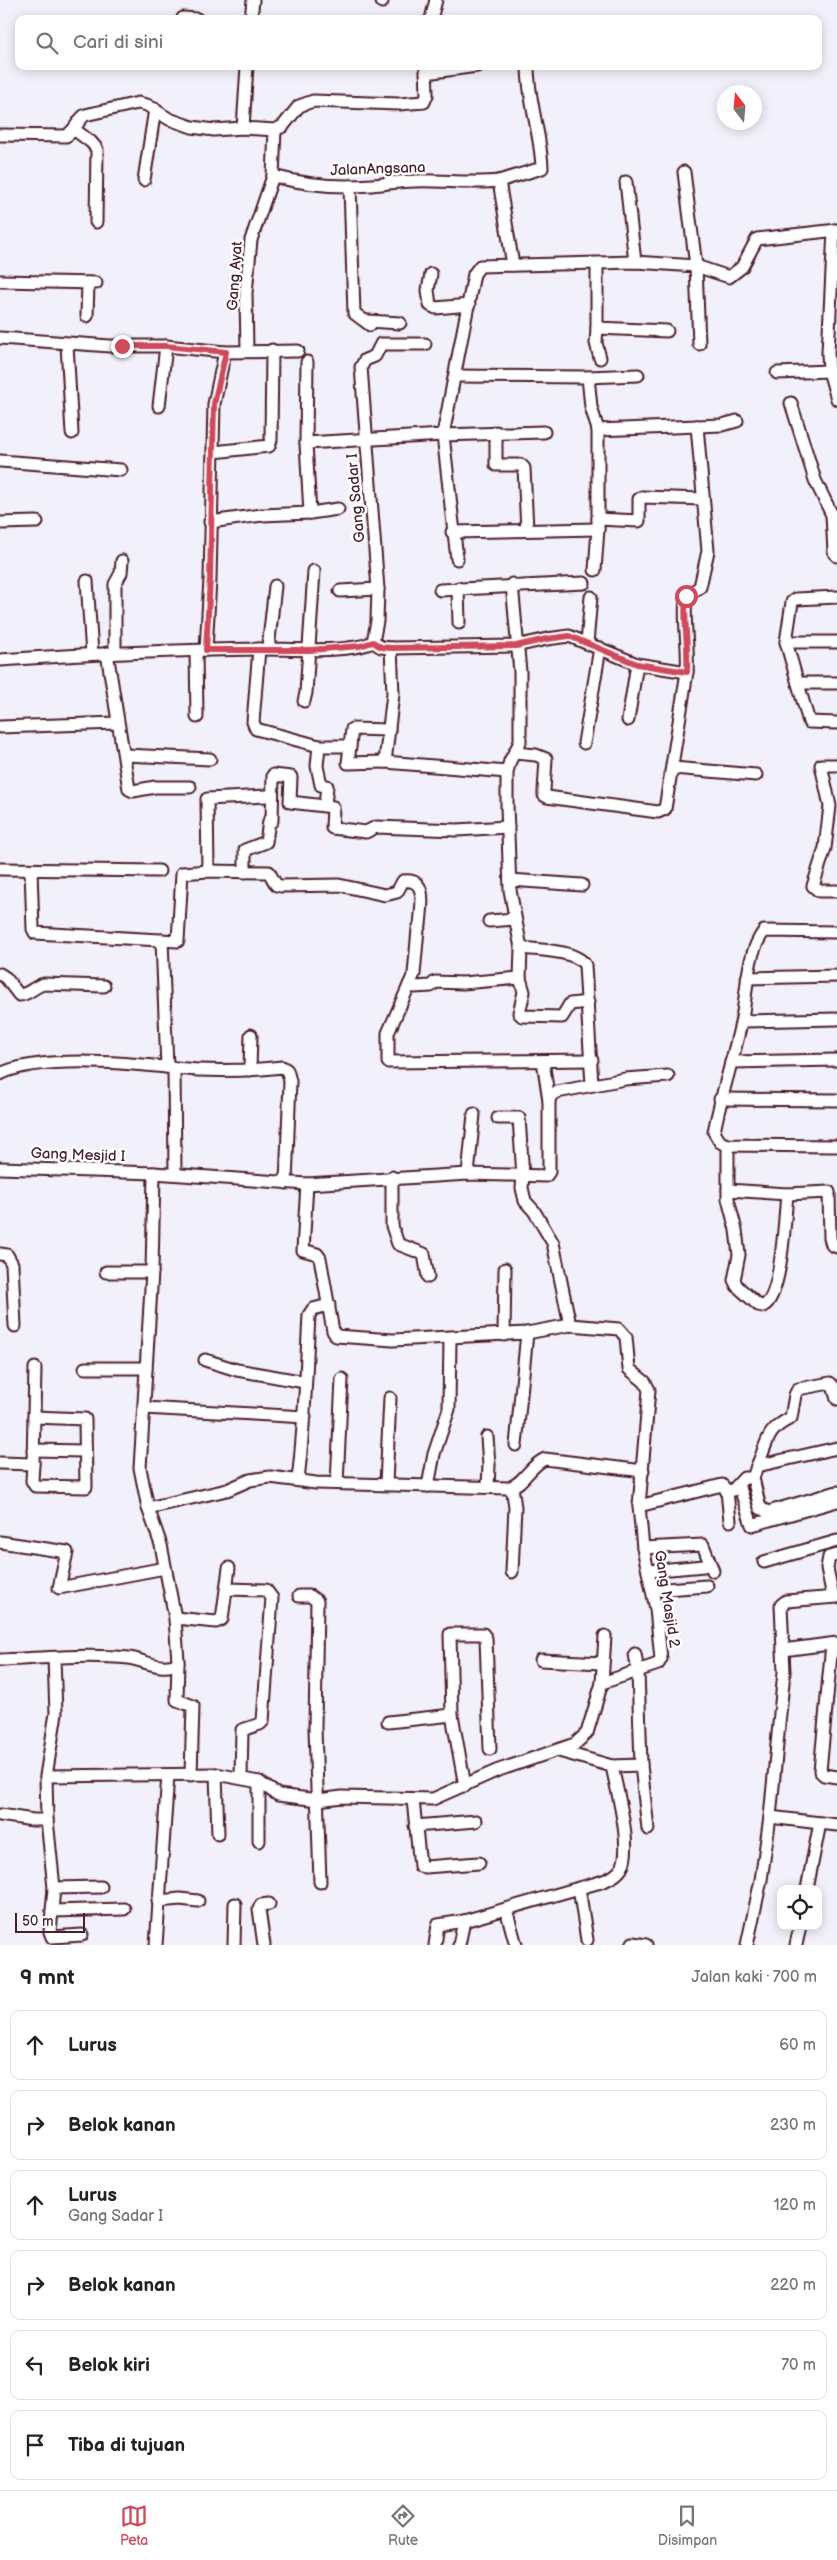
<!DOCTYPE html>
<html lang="id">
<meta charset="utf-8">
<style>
:root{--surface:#fff;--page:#f6f6f6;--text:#222;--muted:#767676;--line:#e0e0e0;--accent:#d1495b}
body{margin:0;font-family:"Balsamiq Sans",sans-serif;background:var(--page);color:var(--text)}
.controls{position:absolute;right:15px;bottom:15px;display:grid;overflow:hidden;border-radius:10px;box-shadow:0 2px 12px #0003}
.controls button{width:45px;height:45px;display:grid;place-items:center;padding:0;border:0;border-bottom:1px solid var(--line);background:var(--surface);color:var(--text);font:25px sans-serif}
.compass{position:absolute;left:717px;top:85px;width:45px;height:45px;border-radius:50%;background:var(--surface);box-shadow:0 2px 12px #0003;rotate:344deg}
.scale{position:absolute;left:15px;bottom:12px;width:70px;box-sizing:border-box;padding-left:5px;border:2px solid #4a1f2b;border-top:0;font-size:14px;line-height:18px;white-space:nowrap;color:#4a1f2b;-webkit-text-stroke:4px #fff;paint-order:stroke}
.stop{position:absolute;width:15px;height:15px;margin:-11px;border:4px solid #d1495b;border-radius:50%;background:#fff}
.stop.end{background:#d1495b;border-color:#fff;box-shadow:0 1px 5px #0008}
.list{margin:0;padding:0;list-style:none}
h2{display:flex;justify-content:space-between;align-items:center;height:65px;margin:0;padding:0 20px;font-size:21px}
h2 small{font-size:16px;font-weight:400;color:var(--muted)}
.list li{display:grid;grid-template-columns:32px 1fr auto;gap:15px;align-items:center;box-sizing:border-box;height:70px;margin:0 10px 10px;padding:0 10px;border:1px solid var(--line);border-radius:10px}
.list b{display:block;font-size:19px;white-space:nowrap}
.list p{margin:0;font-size:16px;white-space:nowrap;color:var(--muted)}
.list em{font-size:16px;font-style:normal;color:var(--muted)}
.icon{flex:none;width:28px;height:28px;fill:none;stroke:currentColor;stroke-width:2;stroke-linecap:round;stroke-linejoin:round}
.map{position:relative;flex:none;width:837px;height:1945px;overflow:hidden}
.search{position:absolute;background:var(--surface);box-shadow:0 2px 12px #0003;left:15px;right:15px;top:15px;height:55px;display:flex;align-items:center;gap:12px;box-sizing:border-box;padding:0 18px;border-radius:10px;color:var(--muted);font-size:19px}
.sheet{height:545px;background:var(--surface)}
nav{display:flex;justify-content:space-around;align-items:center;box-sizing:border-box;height:70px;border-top:1px solid var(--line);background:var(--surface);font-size:14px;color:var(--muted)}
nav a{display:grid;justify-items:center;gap:2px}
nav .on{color:var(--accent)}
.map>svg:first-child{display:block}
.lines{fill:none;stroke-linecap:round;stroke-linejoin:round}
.street-casing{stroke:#4a1f2b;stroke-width:15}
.street{stroke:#fff;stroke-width:11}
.route{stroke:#d1495b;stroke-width:6}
.labels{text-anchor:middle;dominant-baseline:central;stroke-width:5;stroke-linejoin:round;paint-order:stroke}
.street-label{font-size:15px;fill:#4a1f2b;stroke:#fff}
</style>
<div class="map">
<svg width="837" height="1945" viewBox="0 0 837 1945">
<rect width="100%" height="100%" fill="#f2f0fa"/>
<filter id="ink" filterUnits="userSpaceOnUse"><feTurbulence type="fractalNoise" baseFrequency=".02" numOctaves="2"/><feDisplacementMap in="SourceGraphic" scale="10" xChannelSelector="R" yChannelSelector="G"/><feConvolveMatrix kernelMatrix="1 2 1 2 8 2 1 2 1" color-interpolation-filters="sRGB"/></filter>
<g filter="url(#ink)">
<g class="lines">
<!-- street casing -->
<g class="street-casing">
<g id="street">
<polyline points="382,2 382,0"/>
<polyline points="183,18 197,19"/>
<polyline points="251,19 253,0"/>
<polyline points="431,19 436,0"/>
<polyline points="426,73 477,66"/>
<polyline points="243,128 247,66"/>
<polyline points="75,130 91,142 97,149 96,222"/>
<polyline points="275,130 283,126 299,106 313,101 399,104 424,102 427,95 426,66"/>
<path d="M0,135L66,136C76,130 77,121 85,115L138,103L147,105L169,119L192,127L214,130L243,128L275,130L273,176C306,185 338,188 372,185C386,184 400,181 414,181C443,180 470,184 499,181L513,265"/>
<polyline points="684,172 696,266 699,344"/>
<polyline points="144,180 155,109"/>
<path d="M499,181L542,168C541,134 528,101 528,66"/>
<polyline points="626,182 635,262"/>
<polyline points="350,186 354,313 370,325"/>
<polyline points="834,230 828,353 829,371 837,399"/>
<polyline points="597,264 597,328 667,331"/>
<polyline points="431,274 428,290 430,305 436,308 469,305"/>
<polyline points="0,281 96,283"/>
<polyline points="87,316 88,283"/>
<polyline points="368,321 400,323"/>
<polyline points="597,328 596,343 600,358"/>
<polyline points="0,338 110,346 166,346 225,352 298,351"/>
<polyline points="67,344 72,433"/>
<polyline points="247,351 246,293 251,240 273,176"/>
<polyline points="777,373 829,371"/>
<polyline points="455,376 588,377 591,407 598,430 598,529 595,570"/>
<polyline points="588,377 638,375"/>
<polyline points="791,403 815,480 832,515 834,552 837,556"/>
<polyline points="159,406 166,346"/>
<polyline points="598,430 722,425 737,421"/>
<polyline points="496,432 496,465 521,465 524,468 527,530"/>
<polyline points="306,443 443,435 474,274 480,266 635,262 696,266 729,277 742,267 757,239 837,230"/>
<polyline points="214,452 269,446 271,440 272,350"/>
<polyline points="0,461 121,470"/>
<polyline points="310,513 338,509"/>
<polyline points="598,519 639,521 639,499 642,497 703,499"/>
<polyline points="210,522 262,515 310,513 306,443 307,362"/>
<polyline points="0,523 37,522"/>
<polyline points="452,532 598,529"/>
<polyline points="457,559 443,435 544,432"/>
<polyline points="87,581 92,654"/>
<polyline points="512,584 520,672 520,742 510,761 507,772 507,805 510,890 521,948 520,978 524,992 519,1013 522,1016 562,1017 570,1004 588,1002"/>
<polyline points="458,588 459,623"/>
<polyline points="440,590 584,583"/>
<polyline points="340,591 378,589"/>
<polyline points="837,597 796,599 792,602 786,642 809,722 837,723"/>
<polyline points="373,642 381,647 391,648 516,646 547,639 569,636 637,664 687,672"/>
<polyline points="786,642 837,642"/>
<polyline points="587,643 591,597"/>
<polyline points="391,648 393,694 385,762 507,772"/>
<polyline points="259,649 253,722 256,729 319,746 350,746 352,729 389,730"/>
<polyline points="268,649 275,586"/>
<polyline points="206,650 210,579 214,404 225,352"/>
<polyline points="196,651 197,717"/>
<polyline points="107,653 129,789 133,791 155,787 190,787"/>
<polyline points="115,653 115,584 121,573 122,561"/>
<path d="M0,660C89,654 178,650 267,649C293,649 349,653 373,642L377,621L378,589L361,367L365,360L375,356L381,344H425"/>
<polyline points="798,683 837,683"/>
<polyline points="304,701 306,693 314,571"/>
<polyline points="628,720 637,664"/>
<polyline points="0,727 117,723"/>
<polyline points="584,743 600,648"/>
<polyline points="319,746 317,766 321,785 327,786 325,805"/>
<polyline points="350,746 348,763 385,762"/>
<path d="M515,753L536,755L546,759L544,791V795L547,797L658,812L665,809L687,672C689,646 683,622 686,596L700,587L708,551L697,426"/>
<polyline points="125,755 210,759"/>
<polyline points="837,765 821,765 830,806 825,848 813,886 819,891 837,891"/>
<polyline points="673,768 756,775"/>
<polyline points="0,869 159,871"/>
<path d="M31,870L33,929L35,933L178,941L182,873L208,871L269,872L276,885L281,886L339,885L385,895L397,892L403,881C429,877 421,909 420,925L418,929L414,974L388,1033V1062L592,1060"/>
<polyline points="208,871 207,799 266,796"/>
<polyline points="245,872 245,850 266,842 269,821 272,821 273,775 291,777 290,802 333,807 332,828 366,832 376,827 457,830 508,827"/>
<polyline points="510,880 582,885"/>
<polyline points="489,921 515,919"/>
<path d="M837,932L764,931C745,957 748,992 741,1023C733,1060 721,1095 714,1132L720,1142L728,1145L837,1146"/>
<polyline points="162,940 167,1067"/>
<path d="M521,948C538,950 576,950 585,965L592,1085"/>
<path d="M0,974L6,978L19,995C29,995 34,986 44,984L104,986"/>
<polyline points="747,978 837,976"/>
<polyline points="409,985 414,987 431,986 435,982 463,983 520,978"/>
<polyline points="742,1021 837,1019"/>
<polyline points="543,1061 549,1101"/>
<polyline points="731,1062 837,1060"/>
<polyline points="174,1068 175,1174"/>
<polyline points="250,1070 251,1035"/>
<path d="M0,1074C39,1055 130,1063 175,1068C210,1072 247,1071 282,1067L287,1070L290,1081L286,1183"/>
<polyline points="720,1099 837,1100"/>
<polyline points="498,1118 519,1118 523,1176 522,1188 525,1201 534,1211 553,1243 570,1325"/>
<path d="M728,1145V1199L736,1230L739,1255L734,1280L737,1286L758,1305L763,1306C782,1299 785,1213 787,1194"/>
<polyline points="0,1168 154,1173 307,1184 468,1174 546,1176 549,1172 549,1101 551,1095 557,1092 625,1079 668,1076"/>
<polyline points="154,1173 152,1272 140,1468 148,1508 161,1545 175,1618 178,1661 177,1700 193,1706 191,1775"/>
<polyline points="468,1174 474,1114"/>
<polyline points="392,1177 392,1226 398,1244 424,1254 428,1277"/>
<polyline points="728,1190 787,1194 829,1192 830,1238 832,1245 837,1247"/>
<polyline points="0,1254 7,1255 12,1264 15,1326"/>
<polyline points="106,1272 152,1272"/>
<polyline points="504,1335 505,1269"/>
<polyline points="205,1360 237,1370 305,1382"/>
<polyline points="85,1368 146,1368"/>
<polyline points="144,1408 305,1417"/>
<polyline points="487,1437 489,1465 488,1487"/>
<polyline points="516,1445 527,1333"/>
<polyline points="837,1448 757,1466 753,1478 760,1508 768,1512 837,1492"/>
<polyline points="33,1450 85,1451"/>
<polyline points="0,1463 33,1464 35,1368"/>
<polyline points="33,1464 32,1481 35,1486 86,1487 85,1419 34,1417"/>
<path d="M757,1466C768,1443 765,1430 791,1418L795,1395L798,1389L830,1383L833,1386L837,1399"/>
<path d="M298,1479C305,1425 306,1370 309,1315L313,1309L329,1305"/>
<polyline points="337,1483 342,1379"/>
<polyline points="386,1484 390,1398"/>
<polyline points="428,1486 434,1454 449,1409 450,1338"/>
<polyline points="727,1491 733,1490 744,1478 753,1478"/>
<polyline points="741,1491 752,1525 837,1501"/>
<polyline points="639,1506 722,1485 727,1491 730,1521"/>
<path d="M148,1508L227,1490L250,1480L270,1477L316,1483L508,1488C523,1485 530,1465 545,1459L643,1471"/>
<polyline points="0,1542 67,1552 59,1588 165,1568"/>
<polyline points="643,1548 703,1545 713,1571"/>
<polyline points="764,1562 837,1541"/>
<polyline points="648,1571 704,1566"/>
<polyline points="512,1572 515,1507 512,1487"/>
<polyline points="227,1589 266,1590 272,1598 263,1721 260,1724 242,1730 241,1777"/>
<polyline points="652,1590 707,1586"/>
<polyline points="299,1596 310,1596 317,1601 315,1728 320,1882"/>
<polyline points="833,1597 827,1568 829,1557 837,1555"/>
<polyline points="175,1618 216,1622 222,1619 229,1568"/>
<polyline points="832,1644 820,1771 824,1775 837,1777"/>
<polyline points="783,1650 837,1643"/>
<polyline points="635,1654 638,1671 641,1765"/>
<path d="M0,1660C43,1658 86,1654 129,1658C144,1660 162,1672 178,1663"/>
<polyline points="541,1660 602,1663"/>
<polyline points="602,1683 605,1636"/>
<polyline points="452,1715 450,1634 483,1634 486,1638 490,1749"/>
<polyline points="388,1722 452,1715 465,1786"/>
<path d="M559,1751L612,1766C616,1788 634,1850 621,1869C613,1881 592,1884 579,1888"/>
<polyline points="612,1766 641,1765 648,1829"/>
<polyline points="216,1774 218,1834"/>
<polyline points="46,1776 216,1774 259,1782 278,1795 318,1800 342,1797 433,1799 496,1771 575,1744 587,1733 602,1683 658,1664 661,1659 656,1609 643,1548 639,1506 649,1390 645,1382 629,1369 626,1337 619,1329 570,1325 527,1333 393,1340 336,1336 333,1331 320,1258 317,1254 303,1250 307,1184"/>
<polyline points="413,1800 420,1866 425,1867 479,1863"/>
<polyline points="0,1815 33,1820 47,1820 46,1776 56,1713 54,1658"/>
<polyline points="770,1817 837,1825"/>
<polyline points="47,1820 54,1888 52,1911 124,1909"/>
<polyline points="415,1826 476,1821"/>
<polyline points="259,1841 259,1782"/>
<polyline points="54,1888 101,1887"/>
<polyline points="807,1889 820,1823"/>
<polyline points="158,1901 180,1899 198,1901"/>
<polyline points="506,1909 516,1945"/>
<polyline points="52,1911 50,1932 52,1937 82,1935"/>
<polyline points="156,1945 168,1775"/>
<polyline points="234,1945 235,1904"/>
<polyline points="264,1945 259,1909 261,1905 269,1904"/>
<polyline points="435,1945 438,1925 464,1921 579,1888 587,1940"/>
<polyline points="459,1945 464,1921"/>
<polyline points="632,1945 633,1943 646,1945"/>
<polyline points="747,1945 761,1880 770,1817 784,1672 781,1605 786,1601 837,1597"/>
<polyline points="796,1945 800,1926"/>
</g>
</g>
<!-- street -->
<use href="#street" class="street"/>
</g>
</g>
<g class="lines" filter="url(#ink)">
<!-- route -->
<path class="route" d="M122,346H166L226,352L214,404L210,579L206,650H310L360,646L373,642L381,647L391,648L516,646L547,639L569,636L637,664L687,672C689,646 683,622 686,596"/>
</g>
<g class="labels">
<!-- street labels -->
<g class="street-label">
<text transform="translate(378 169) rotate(-2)">JalanAngsana</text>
<text transform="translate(235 276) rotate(-86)">Gang Ayat</text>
<text transform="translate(356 498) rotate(-95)">Gang Sadar I</text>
<text transform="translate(78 1155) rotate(2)">Gang Mesjid I</text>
<text transform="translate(667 1599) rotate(81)">Gang Masjid 2</text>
</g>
</g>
</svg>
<div class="controls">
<button><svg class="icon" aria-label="locate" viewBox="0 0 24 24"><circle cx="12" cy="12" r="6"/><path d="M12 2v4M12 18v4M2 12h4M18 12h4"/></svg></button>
</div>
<svg class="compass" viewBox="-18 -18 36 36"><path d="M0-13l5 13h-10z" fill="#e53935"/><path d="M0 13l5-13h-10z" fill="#767676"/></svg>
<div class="scale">50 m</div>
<div class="stop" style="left:686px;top:596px"></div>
<div class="stop end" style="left:122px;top:346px"></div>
<div class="search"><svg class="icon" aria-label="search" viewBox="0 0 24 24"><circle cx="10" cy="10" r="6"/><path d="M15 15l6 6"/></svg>Cari di sini</div>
</div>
<section class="sheet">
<h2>9 mnt<small>Jalan kaki · 700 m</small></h2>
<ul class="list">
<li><svg class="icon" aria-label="ahead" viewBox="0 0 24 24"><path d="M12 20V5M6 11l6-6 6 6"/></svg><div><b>Lurus</b></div><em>60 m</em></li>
<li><svg class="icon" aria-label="right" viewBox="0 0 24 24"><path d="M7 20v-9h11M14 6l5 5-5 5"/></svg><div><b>Belok kanan</b></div><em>230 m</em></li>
<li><svg class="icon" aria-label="ahead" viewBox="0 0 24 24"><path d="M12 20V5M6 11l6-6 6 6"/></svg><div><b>Lurus</b><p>Gang Sadar I</p></div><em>120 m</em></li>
<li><svg class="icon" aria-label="right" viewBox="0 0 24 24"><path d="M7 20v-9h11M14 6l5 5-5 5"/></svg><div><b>Belok kanan</b></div><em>220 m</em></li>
<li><svg class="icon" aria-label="left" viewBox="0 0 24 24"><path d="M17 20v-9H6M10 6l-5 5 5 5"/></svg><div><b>Belok kiri</b></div><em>70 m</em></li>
<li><svg class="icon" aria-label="arrive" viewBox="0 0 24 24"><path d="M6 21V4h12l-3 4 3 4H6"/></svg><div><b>Tiba di tujuan</b></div></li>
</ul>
</section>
<nav>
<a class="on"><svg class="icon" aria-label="map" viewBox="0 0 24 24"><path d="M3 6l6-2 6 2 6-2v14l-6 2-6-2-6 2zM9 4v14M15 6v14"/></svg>Peta</a>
<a><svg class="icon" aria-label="directions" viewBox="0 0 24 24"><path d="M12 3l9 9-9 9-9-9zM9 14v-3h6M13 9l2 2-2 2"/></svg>Rute</a>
<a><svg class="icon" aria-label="saved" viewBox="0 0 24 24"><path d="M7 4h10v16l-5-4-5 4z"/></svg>Disimpan</a>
</nav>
